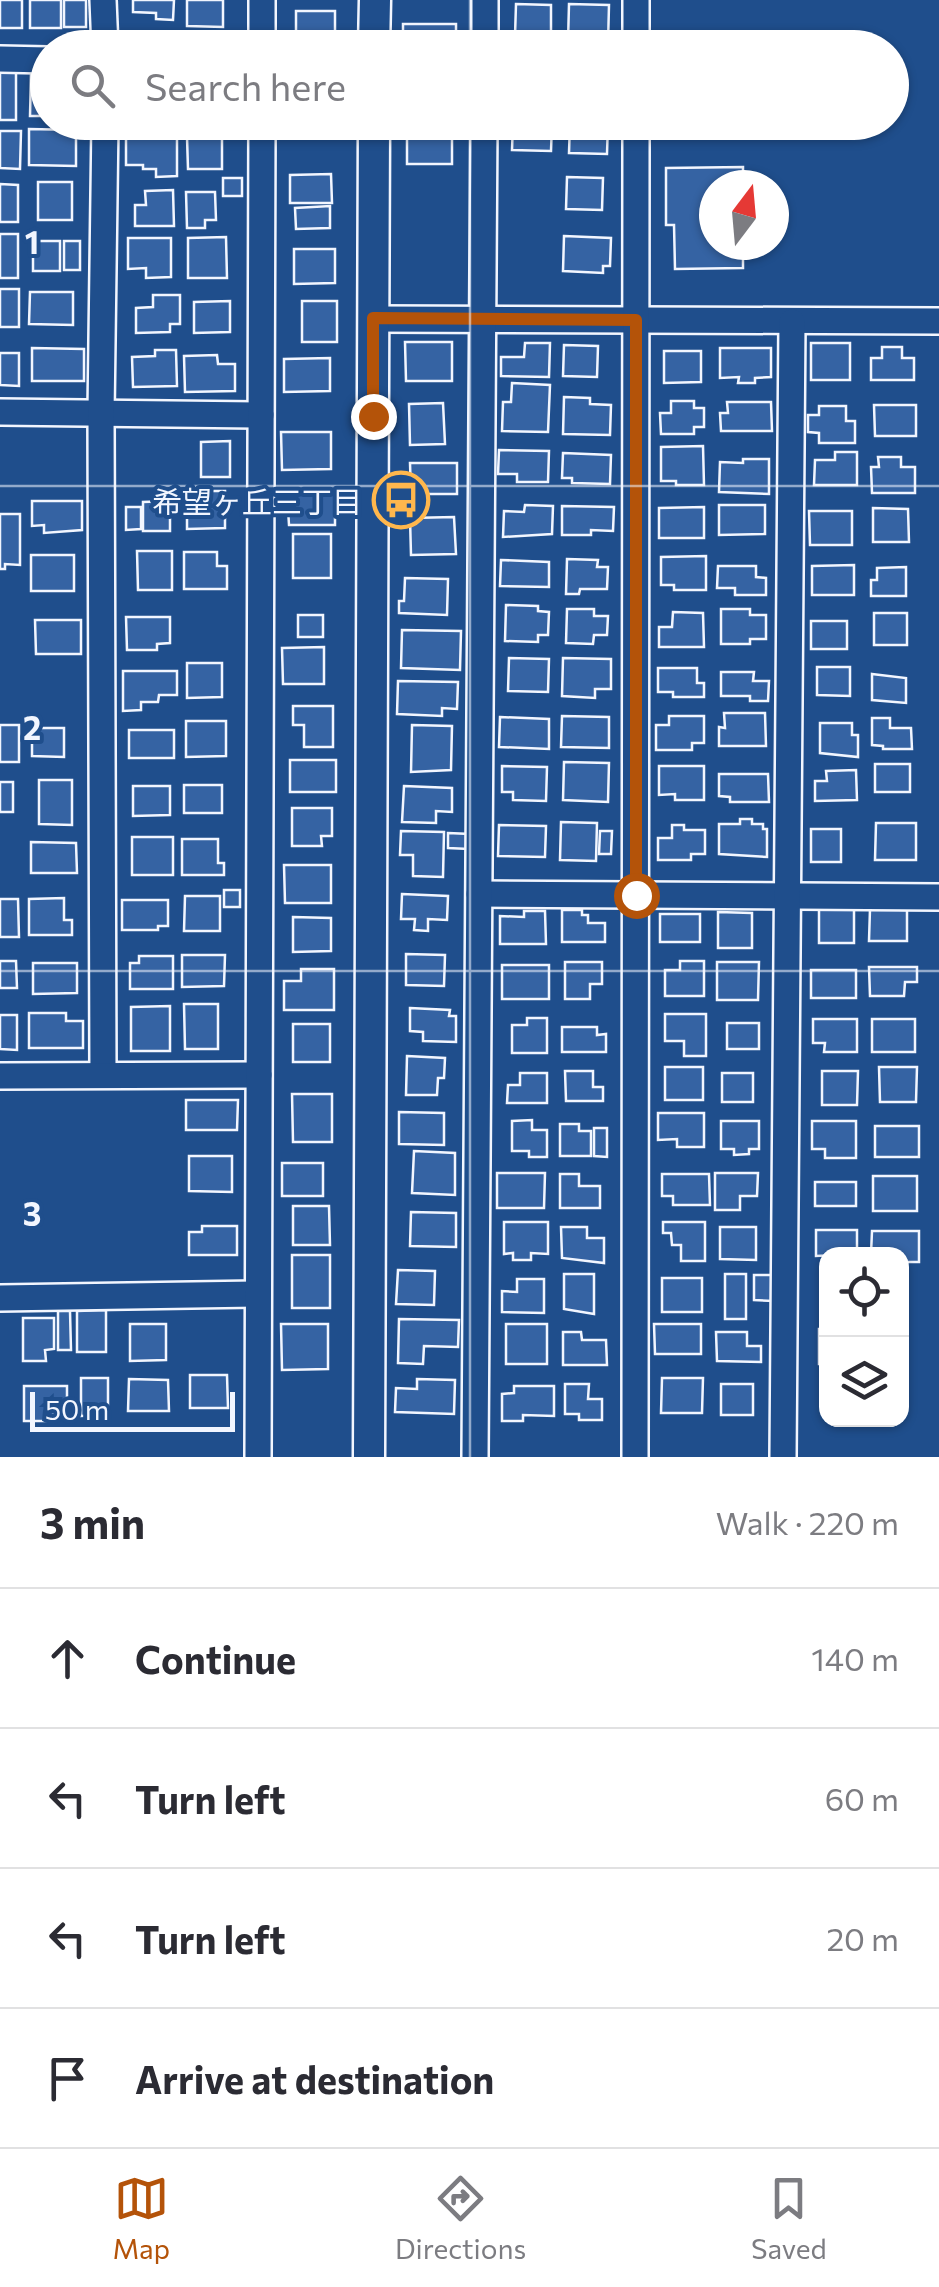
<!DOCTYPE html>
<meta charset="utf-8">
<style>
:root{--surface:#fff;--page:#f7f7f7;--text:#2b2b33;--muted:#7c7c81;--line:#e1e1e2;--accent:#b45309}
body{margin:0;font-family:Commissioner,"Noto Sans JP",sans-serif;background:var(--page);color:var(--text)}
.controls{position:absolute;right:30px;bottom:30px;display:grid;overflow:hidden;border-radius:20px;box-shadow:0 2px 8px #0004}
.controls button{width:90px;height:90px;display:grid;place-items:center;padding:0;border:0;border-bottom:2px solid var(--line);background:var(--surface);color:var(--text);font:50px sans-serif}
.compass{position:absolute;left:699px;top:170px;width:90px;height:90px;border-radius:50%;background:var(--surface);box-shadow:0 2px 8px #0004;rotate:16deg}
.scale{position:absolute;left:30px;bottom:25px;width:205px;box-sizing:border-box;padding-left:10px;border:5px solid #f2f6ff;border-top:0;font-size:28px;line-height:35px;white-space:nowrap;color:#f2f6ff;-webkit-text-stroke:8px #1f4e8c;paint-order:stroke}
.stop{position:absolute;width:30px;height:30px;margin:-22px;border:8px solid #b45309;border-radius:50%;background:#fff}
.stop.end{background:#b45309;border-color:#fff;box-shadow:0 2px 10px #0008}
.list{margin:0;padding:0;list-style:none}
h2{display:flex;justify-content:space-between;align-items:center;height:130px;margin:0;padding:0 40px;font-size:42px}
h2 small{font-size:32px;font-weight:400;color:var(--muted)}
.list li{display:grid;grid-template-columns:65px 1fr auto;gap:30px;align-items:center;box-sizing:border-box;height:140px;padding:0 40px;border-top:2px solid var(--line)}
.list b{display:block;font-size:38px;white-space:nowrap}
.list em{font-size:32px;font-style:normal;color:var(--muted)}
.icon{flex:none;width:55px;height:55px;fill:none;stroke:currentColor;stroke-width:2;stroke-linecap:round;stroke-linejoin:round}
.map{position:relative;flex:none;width:939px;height:1457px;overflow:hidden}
.search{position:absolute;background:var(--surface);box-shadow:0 2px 8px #0004;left:30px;right:30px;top:30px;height:110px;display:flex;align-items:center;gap:25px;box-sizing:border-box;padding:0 35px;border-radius:55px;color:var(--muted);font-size:38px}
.sheet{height:690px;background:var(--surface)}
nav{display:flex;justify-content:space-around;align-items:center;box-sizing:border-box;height:140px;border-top:2px solid var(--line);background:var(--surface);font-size:28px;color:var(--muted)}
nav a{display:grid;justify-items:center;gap:5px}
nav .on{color:var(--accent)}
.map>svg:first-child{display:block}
.building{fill:#3563a3;stroke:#f2f6ff;stroke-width:2.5}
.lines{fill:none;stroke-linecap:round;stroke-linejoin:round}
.minor-casing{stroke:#f2f6ff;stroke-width:30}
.tertiary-casing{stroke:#f2f6ff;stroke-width:35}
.minor{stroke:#1f4e8c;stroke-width:25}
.tertiary{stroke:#1f4e8c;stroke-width:30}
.route{stroke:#b45309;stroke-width:12}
.grid{fill:none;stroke:#f2f6ff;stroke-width:2.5;stroke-opacity:0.55}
.labels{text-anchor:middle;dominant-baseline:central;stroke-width:8;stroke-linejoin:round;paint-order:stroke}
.poi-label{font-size:30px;fill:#f2f6ff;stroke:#1f4e8c;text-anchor:end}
.grid-label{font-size:32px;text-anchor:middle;font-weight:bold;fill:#f2f6ff;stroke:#1f4e8c;stroke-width:8;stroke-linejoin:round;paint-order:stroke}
</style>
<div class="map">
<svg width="939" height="1457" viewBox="0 0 939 1457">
<rect width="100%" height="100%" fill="#1f4e8c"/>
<!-- building -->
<g class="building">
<rect x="0" y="0" width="22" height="28"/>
<rect x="30" y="0" width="31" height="28"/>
<rect x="64" y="0" width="22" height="27"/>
<polygon points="133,0 174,0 173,20 156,19 156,13 133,12"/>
<polygon points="187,0 223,0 223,27 187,26"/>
<polygon points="516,4 551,5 551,37 515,36"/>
<polygon points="569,4 609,5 608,44 568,42"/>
<rect x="296" y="11" width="39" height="37"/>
<rect x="403" y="24" width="53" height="24"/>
<polygon points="175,32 176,48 141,48 141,33"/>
<rect x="186" y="37" width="46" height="11"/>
<rect x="0" y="72" width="16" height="48"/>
<polygon points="31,74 48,74 48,116 30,116"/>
<polygon points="513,122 552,123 551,151 512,150"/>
<polygon points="570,122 608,122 607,154 569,153"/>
<rect x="407" y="128" width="45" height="36"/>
<polygon points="29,129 76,130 76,166 29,165"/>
<polygon points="0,131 21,131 20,169 0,168"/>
<polygon points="126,136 177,136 177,176 156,177 156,169 143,169 143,165 126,165"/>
<polygon points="187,137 222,137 222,169 188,169"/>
<polygon points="743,167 743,185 714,185 714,245 743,245 743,268 675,269 674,225 666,225 666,168"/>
<polygon points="331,174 332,203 290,203 290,175"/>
<polygon points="567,177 603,178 602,210 566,209"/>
<rect x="223" y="178" width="19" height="18"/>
<rect x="38" y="182" width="34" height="38"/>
<polygon points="0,184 18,185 18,222 0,222"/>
<polygon points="173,190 174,226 135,226 135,205 146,205 145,191"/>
<polygon points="186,192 215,192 216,220 205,220 205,228 187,228"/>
<polygon points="330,206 330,228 296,229 295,208"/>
<rect x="0" y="234" width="18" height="44"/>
<polygon points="564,236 611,238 610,266 603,266 603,273 563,271"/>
<polygon points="226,237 227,278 188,278 188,238"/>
<polygon points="128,238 171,238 171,277 146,278 146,268 128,269"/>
<rect x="33" y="241" width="27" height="30"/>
<rect x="64" y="241" width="16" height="29"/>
<polygon points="294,249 335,249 335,283 294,284"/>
<rect x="0" y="289" width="19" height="38"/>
<polygon points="30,292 73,292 73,325 29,324"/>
<polygon points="153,295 180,295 180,324 170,324 170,332 136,333 136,308 153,307"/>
<polygon points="230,301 230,332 194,333 194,302"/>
<rect x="302" y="301" width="35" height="41"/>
<polygon points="405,342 452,342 452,381 406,381"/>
<polygon points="525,343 550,343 549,377 501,376 501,357 524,357"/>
<rect x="811" y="343" width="39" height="37"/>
<polygon points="564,345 598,346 597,377 563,376"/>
<polygon points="882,347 902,347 902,358 914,358 914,380 871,380 871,358 882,358"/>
<polygon points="32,348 84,349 84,381 32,381"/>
<polygon points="720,348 771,348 771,377 755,378 755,383 738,383 739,377 720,378"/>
<polygon points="155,350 176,350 177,386 133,387 132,357 155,356"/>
<polygon points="664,351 701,351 701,382 664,383"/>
<polygon points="0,353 19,353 19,386 0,385"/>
<polygon points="217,355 218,364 235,364 235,391 185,392 184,356"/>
<polygon points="330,358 330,391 284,392 284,359"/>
<polygon points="512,383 550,385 548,432 502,431 503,402 511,402"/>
<polygon points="564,397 590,398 590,404 611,405 610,435 563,434"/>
<polygon points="671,401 694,401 694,408 704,408 704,427 694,427 694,434 661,434 660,413 671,413"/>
<polygon points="727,402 771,402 772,431 721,431 720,413 728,413"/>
<polygon points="443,403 445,444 410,445 409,404"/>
<polygon points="874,405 916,405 916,436 875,436"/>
<polygon points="819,406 846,406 846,421 855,421 855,443 819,443 819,433 808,432 808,415 819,415"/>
<polygon points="281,432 331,432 331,469 282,470"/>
<polygon points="230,441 230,477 201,477 201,442"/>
<polygon points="703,446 704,485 676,485 676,481 661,481 661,447"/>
<polygon points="499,450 549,451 548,482 517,482 517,474 498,474"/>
<polygon points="835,452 857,452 857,485 814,485 815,460 835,460"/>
<polygon points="563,453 611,455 610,484 572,483 572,478 562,478"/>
<polygon points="878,457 901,457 901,467 915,467 915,493 872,493 871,467 879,467"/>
<polygon points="743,459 769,459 769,494 719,492 720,462 743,463"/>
<polygon points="410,463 457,463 457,494 411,494"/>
<polygon points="296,489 335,489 335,525 289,525 288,509 296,509"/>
<polygon points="187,491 225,491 225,528 187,529"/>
<polygon points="32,501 82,501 82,530 44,533 44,525 32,526"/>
<polygon points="170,501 170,531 143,531 143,502"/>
<polygon points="525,505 553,506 552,534 503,537 504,511 524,512"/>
<polygon points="719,505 765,505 765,534 719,535"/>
<polygon points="562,506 614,507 613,531 591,530 591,535 562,535"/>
<polygon points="126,507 141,507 141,529 126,530"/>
<polygon points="704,507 704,538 659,538 659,508"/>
<polygon points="873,508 908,509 909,542 873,542"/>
<polygon points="809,511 852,511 852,545 810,545"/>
<polygon points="0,514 20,514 20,565 5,564 5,569 0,569"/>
<polygon points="454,517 456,554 411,555 410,518"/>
<rect x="293" y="534" width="38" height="44"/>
<polygon points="137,551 172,551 172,590 138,590"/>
<polygon points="184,552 217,552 217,566 227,566 227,589 184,589"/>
<rect x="31" y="555" width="43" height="36"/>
<polygon points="706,556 706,590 674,590 674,585 661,585 661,557"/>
<polygon points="567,559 598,560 597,567 608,567 607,589 580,589 579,594 566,594"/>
<polygon points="501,560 549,562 549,587 500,586"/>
<polygon points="854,565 854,595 812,595 812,566"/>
<polygon points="718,566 756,566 756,577 766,578 766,595 735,595 735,588 717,588"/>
<polygon points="906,567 906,596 871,596 871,580 877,580 877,568"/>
<polygon points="405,578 448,579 447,615 399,613 399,601 404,601"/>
<polygon points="506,605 538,606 538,611 549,612 548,635 538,635 538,642 505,641"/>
<polygon points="567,609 594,609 594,616 608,616 607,635 594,635 593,644 566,643"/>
<polygon points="721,609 750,609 750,615 766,615 766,639 750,639 750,644 721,644"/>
<polygon points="673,612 703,613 704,647 659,647 659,627 672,627"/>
<rect x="874" y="613" width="33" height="32"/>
<rect x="298" y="615" width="25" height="22"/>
<polygon points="126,617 170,617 170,643 157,644 157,650 127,650"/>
<polygon points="35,620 81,620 81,654 36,654"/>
<rect x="811" y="621" width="36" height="28"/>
<polygon points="402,630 461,631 460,670 401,668"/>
<polygon points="324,647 324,684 283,684 282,648"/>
<polygon points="509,658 549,659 548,692 508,691"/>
<polygon points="563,658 611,659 611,689 595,689 595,698 562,696"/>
<polygon points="187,663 222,663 222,697 187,698"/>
<polygon points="817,667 850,667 850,696 817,695"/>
<polygon points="658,668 697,668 697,683 704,683 704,697 673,697 673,692 658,692"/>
<polygon points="123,671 177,671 177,695 159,695 158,702 141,702 141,710 123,711"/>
<polygon points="721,672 754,672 753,681 769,681 768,701 750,701 750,696 721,696"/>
<polygon points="872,674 906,678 906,703 872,700"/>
<polygon points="398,681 458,682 457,709 442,708 442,716 397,714"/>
<polygon points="293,706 333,706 333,747 304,747 304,725 293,725"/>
<polygon points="724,713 765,713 766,746 719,746 719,727 725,728"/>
<polygon points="562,716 609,717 609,748 561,747"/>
<polygon points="669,716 704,716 704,743 692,743 692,750 656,750 656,725 669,725"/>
<polygon points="500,717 549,719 549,749 499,747"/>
<polygon points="872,718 890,718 890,728 911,728 912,749 883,749 883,746 872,745"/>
<polygon points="186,721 226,721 226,756 186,757"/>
<polygon points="820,723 852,723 852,735 858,735 858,757 820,753"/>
<rect x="0" y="725" width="19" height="37"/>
<polygon points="412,725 452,726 451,770 411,772"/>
<polygon points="32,728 64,728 64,757 32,756"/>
<rect x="129" y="730" width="45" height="28"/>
<rect x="290" y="760" width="46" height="32"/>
<polygon points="564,762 609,763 608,802 563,800"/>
<rect x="875" y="764" width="35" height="28"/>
<polygon points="502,766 547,767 546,801 513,800 513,792 502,792"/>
<polygon points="659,766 704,766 704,800 675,800 675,794 659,795"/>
<polygon points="856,770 857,800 815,801 815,781 827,781 826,771"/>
<polygon points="719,774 768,774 769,802 730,802 730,797 719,796"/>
<polygon points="39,780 72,780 72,825 39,824"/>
<rect x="0" y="782" width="13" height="30"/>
<rect x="184" y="785" width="38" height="28"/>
<polygon points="133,786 170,786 170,815 133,816"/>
<polygon points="404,786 452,788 452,812 436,811 436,823 402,822"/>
<polygon points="292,808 332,808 332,836 321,836 322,846 292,846"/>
<polygon points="740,819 752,819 752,824 763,824 763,829 767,829 767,857 719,854 719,824 740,824"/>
<polygon points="561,822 597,823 596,861 560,860"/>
<polygon points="876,823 916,823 916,860 875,860"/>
<polygon points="499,825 546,826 545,857 498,856"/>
<polygon points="672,825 684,825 684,830 705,830 705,854 691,854 691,860 658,860 658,838 672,838"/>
<rect x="811" y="829" width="30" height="33"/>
<polygon points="401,831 444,832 443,877 413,876 413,855 400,855"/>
<polygon points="600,831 612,831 611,854 599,854"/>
<polygon points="448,833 470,834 469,849 448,848"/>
<rect x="132" y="837" width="41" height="38"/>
<polygon points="182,839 218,839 218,863 224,863 224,875 182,875"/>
<polygon points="31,842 76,843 77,873 31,873"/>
<polygon points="284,865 331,865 331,903 285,903"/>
<rect x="224" y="890" width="16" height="17"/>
<polygon points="402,894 448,896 447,920 428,919 428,931 414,930 415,919 401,919"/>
<polygon points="185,896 220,896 220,931 184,931"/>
<polygon points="64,898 64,920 72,920 72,935 29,935 29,899"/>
<polygon points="0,899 18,899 19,937 0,937"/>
<polygon points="122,900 168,900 168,926 158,926 158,930 122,930"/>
<rect x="819" y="909" width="35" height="34"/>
<polygon points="870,909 907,910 907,941 869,941"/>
<polygon points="562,910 582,910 582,915 588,915 588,923 605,923 605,942 562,942"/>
<polygon points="524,911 545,911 546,944 500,944 500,916 524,917"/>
<polygon points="718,912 752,913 752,948 718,948"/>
<rect x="660" y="914" width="40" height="28"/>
<polygon points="293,917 331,918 331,951 293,952"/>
<polygon points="406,954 445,955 444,986 406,985"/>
<polygon points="182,955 225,955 224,986 182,987"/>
<polygon points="139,956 173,956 173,989 130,989 130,963 139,963"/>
<polygon points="0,961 16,961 17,988 0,988"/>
<polygon points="680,961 704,961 704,996 665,996 665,970 680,970"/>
<polygon points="565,962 602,962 602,984 590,984 590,999 565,999"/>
<polygon points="717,962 759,962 758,1000 717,1000"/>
<polygon points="33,963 77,963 77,993 33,994"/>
<rect x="502" y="965" width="47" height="34"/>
<polygon points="869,967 917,967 917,982 905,982 904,996 870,996"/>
<polygon points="301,969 334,969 334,1010 284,1010 284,981 301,981"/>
<rect x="811" y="970" width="45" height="28"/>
<polygon points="184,1004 218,1004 218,1049 185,1049"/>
<polygon points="170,1006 170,1051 131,1051 131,1007"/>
<polygon points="410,1008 450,1010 449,1016 456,1016 456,1042 423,1041 423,1032 410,1031"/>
<polygon points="29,1013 66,1013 66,1021 83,1021 83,1048 29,1048"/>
<polygon points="665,1014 706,1014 706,1056 684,1056 684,1041 665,1041"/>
<polygon points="0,1015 17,1015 17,1050 0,1049"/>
<polygon points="527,1018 547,1018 547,1053 512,1053 512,1025 527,1025"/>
<polygon points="813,1019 857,1019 857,1052 824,1052 825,1043 813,1043"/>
<rect x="872" y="1019" width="43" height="33"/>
<rect x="727" y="1023" width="32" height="26"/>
<rect x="293" y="1024" width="37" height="38"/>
<polygon points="562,1027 597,1027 597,1035 606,1034 606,1052 562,1052"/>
<polygon points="407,1056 445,1058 444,1078 438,1078 437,1095 406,1095"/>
<rect x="665" y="1067" width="38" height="33"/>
<polygon points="879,1067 917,1067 916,1102 880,1102"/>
<polygon points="565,1071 593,1071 593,1087 603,1087 603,1101 566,1101"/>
<polygon points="822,1071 858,1071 857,1105 822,1105"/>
<polygon points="520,1073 547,1073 547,1103 507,1103 508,1085 520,1085"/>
<rect x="722" y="1073" width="31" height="29"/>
<polygon points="292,1094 332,1094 332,1142 293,1142"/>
<polygon points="186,1100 238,1100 237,1130 186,1130"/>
<polygon points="399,1112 444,1113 444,1145 399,1144"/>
<polygon points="658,1113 704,1113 704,1147 677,1147 677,1139 658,1140"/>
<polygon points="532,1120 532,1130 547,1130 547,1157 529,1157 529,1151 512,1151 512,1121"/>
<polygon points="721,1121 759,1121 759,1149 749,1149 749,1154 734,1155 734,1149 721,1149"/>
<polygon points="812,1121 856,1121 856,1158 825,1158 825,1149 812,1149"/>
<polygon points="560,1124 579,1124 579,1131 591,1131 591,1156 560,1156"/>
<rect x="875" y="1126" width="44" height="31"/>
<polygon points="594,1128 607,1128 607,1157 594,1156"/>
<polygon points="414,1151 455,1153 455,1195 412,1193"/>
<polygon points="189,1156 232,1156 232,1192 189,1191"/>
<rect x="282" y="1163" width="41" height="33"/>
<polygon points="497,1173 545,1173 544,1208 497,1208"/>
<polygon points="715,1173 758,1173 757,1196 740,1196 740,1210 715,1210"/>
<polygon points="560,1174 579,1174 579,1186 600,1186 600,1208 560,1208"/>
<polygon points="662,1174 709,1174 710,1205 673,1205 673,1196 662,1196"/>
<rect x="873" y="1176" width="44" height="35"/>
<rect x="815" y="1182" width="41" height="24"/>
<polygon points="293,1206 329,1206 330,1245 293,1245"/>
<polygon points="411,1212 456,1213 456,1247 410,1246"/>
<polygon points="504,1222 548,1222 548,1254 531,1253 531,1260 513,1260 513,1253 504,1254"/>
<polygon points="663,1222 705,1222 705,1261 681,1261 681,1245 672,1245 671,1233 663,1233"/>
<polygon points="202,1226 237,1226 237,1255 189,1255 189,1232 202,1232"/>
<polygon points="561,1227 587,1227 587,1238 604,1238 604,1263 562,1258"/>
<polygon points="720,1227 756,1227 756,1260 720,1259"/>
<polygon points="816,1230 857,1230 857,1254 816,1256"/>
<polygon points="872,1231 919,1231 919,1262 902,1262 902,1254 871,1254"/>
<rect x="292" y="1255" width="38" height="53"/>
<polygon points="398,1270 435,1271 434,1305 396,1304"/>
<polygon points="564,1274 594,1274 594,1314 564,1309"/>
<rect x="725" y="1274" width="21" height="45"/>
<polygon points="754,1275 773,1275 773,1301 754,1300"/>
<rect x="662" y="1278" width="40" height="34"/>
<polygon points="517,1279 544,1279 544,1313 502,1312 502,1291 517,1292"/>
<polygon points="106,1310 106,1352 77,1352 77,1311"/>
<polygon points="58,1311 70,1311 71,1350 58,1350"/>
<polygon points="23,1318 54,1318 54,1349 45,1350 46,1361 23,1361"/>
<polygon points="399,1319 459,1320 458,1347 424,1346 423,1364 398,1363"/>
<polygon points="130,1324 166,1324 166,1360 130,1361"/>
<polygon points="281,1324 328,1324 328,1369 282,1370"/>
<rect x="506" y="1324" width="41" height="40"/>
<polygon points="654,1324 701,1324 701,1354 655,1354"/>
<rect x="819" y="1329" width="7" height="35"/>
<polygon points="563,1332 581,1332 582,1340 606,1340 607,1365 563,1365"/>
<polygon points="716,1332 747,1332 747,1346 761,1346 761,1362 717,1361"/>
<polygon points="190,1375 227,1375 228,1408 190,1408"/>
<polygon points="81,1378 108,1378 108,1415 81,1416"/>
<polygon points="662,1378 703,1378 702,1413 661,1413"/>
<polygon points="129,1379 168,1380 169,1411 128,1411"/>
<polygon points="417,1379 455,1380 454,1414 395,1412 396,1388 417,1389"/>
<polygon points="565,1384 589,1384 588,1399 602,1399 602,1420 579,1420 579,1414 565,1414"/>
<rect x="721" y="1384" width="32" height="31"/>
<polygon points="24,1386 67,1386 67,1404 54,1404 54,1421 24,1421"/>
<polygon points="514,1386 554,1386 554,1416 523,1415 523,1421 502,1421 502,1394 514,1393"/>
</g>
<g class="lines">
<!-- minor casing -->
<g class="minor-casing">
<g id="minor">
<polyline points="103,0 105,48"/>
<polyline points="262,48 262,0"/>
<polyline points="485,48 485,0"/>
<polyline points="636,48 636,0"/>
<polyline points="0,59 48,60"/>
<polyline points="373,319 939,321"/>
<polyline points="0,412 261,415"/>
<polyline points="479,894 939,897"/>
<polyline points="103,1075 101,413 105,122"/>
<polyline points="0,1076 259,1075"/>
<polyline points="0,1298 258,1294"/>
<polyline points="258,1457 262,122"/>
<polyline points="475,1457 484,122"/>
<polyline points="635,1457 636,122"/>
<polyline points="783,1457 792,322"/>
</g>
</g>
<!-- tertiary casing -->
<g class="tertiary-casing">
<g id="tertiary">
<polyline points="374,48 375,0"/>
<polyline points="369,1457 374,122"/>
</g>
</g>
<!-- minor -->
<use href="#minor" class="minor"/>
<!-- tertiary -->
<use href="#tertiary" class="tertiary"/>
</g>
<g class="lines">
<!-- route -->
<polyline class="route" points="373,416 373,318 636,320 636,895"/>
</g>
<!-- grid -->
<path class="grid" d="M470,0V48M470,122V1457M0,486H939M0,971H939"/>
<!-- icons -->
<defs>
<g id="bus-ring" transform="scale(2.875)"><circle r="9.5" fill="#1f4e8c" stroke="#ffb74d" stroke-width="1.5"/><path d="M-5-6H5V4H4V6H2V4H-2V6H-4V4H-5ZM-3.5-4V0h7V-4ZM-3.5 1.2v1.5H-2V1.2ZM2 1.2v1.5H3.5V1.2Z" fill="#ffb74d"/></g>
</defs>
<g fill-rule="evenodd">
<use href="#bus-ring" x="401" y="500"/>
</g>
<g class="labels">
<!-- poi labels -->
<g class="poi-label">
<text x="362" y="500">希望ヶ丘三丁目</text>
</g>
</g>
<g class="grid-label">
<text x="32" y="254">1</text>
<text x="32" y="740">2</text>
<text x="32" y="1226">3</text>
</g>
</svg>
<div class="controls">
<button><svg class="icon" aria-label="locate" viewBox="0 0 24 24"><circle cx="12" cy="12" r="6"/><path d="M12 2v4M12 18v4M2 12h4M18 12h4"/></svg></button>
<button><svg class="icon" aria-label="layers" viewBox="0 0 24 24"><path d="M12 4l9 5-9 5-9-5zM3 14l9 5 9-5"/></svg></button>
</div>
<svg class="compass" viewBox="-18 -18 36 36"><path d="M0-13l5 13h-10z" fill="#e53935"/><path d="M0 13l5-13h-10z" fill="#7c7c81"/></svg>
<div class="scale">50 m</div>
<div class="stop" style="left:636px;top:895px"></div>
<div class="stop end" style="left:373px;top:416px"></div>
<div class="search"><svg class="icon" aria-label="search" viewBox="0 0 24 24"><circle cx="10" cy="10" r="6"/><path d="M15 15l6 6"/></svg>Search here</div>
</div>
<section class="sheet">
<h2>3 min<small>Walk · 220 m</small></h2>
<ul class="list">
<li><svg class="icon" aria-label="ahead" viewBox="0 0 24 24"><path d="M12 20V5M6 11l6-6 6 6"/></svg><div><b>Continue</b></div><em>140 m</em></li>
<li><svg class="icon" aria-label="left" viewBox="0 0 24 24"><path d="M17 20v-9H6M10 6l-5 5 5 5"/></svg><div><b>Turn left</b></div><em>60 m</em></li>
<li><svg class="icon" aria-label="left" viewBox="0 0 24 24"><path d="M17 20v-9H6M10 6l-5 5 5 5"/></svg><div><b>Turn left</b></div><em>20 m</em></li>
<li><svg class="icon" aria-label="arrive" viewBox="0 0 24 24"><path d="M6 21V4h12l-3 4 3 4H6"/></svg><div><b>Arrive at destination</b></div></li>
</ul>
</section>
<nav>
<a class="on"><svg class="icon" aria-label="map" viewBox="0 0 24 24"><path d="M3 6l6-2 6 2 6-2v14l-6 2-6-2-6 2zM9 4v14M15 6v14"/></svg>Map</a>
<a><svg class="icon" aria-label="directions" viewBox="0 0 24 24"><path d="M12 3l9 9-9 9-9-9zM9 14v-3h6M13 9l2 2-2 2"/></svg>Directions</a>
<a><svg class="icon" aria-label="saved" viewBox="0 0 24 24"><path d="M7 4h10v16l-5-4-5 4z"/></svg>Saved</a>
</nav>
